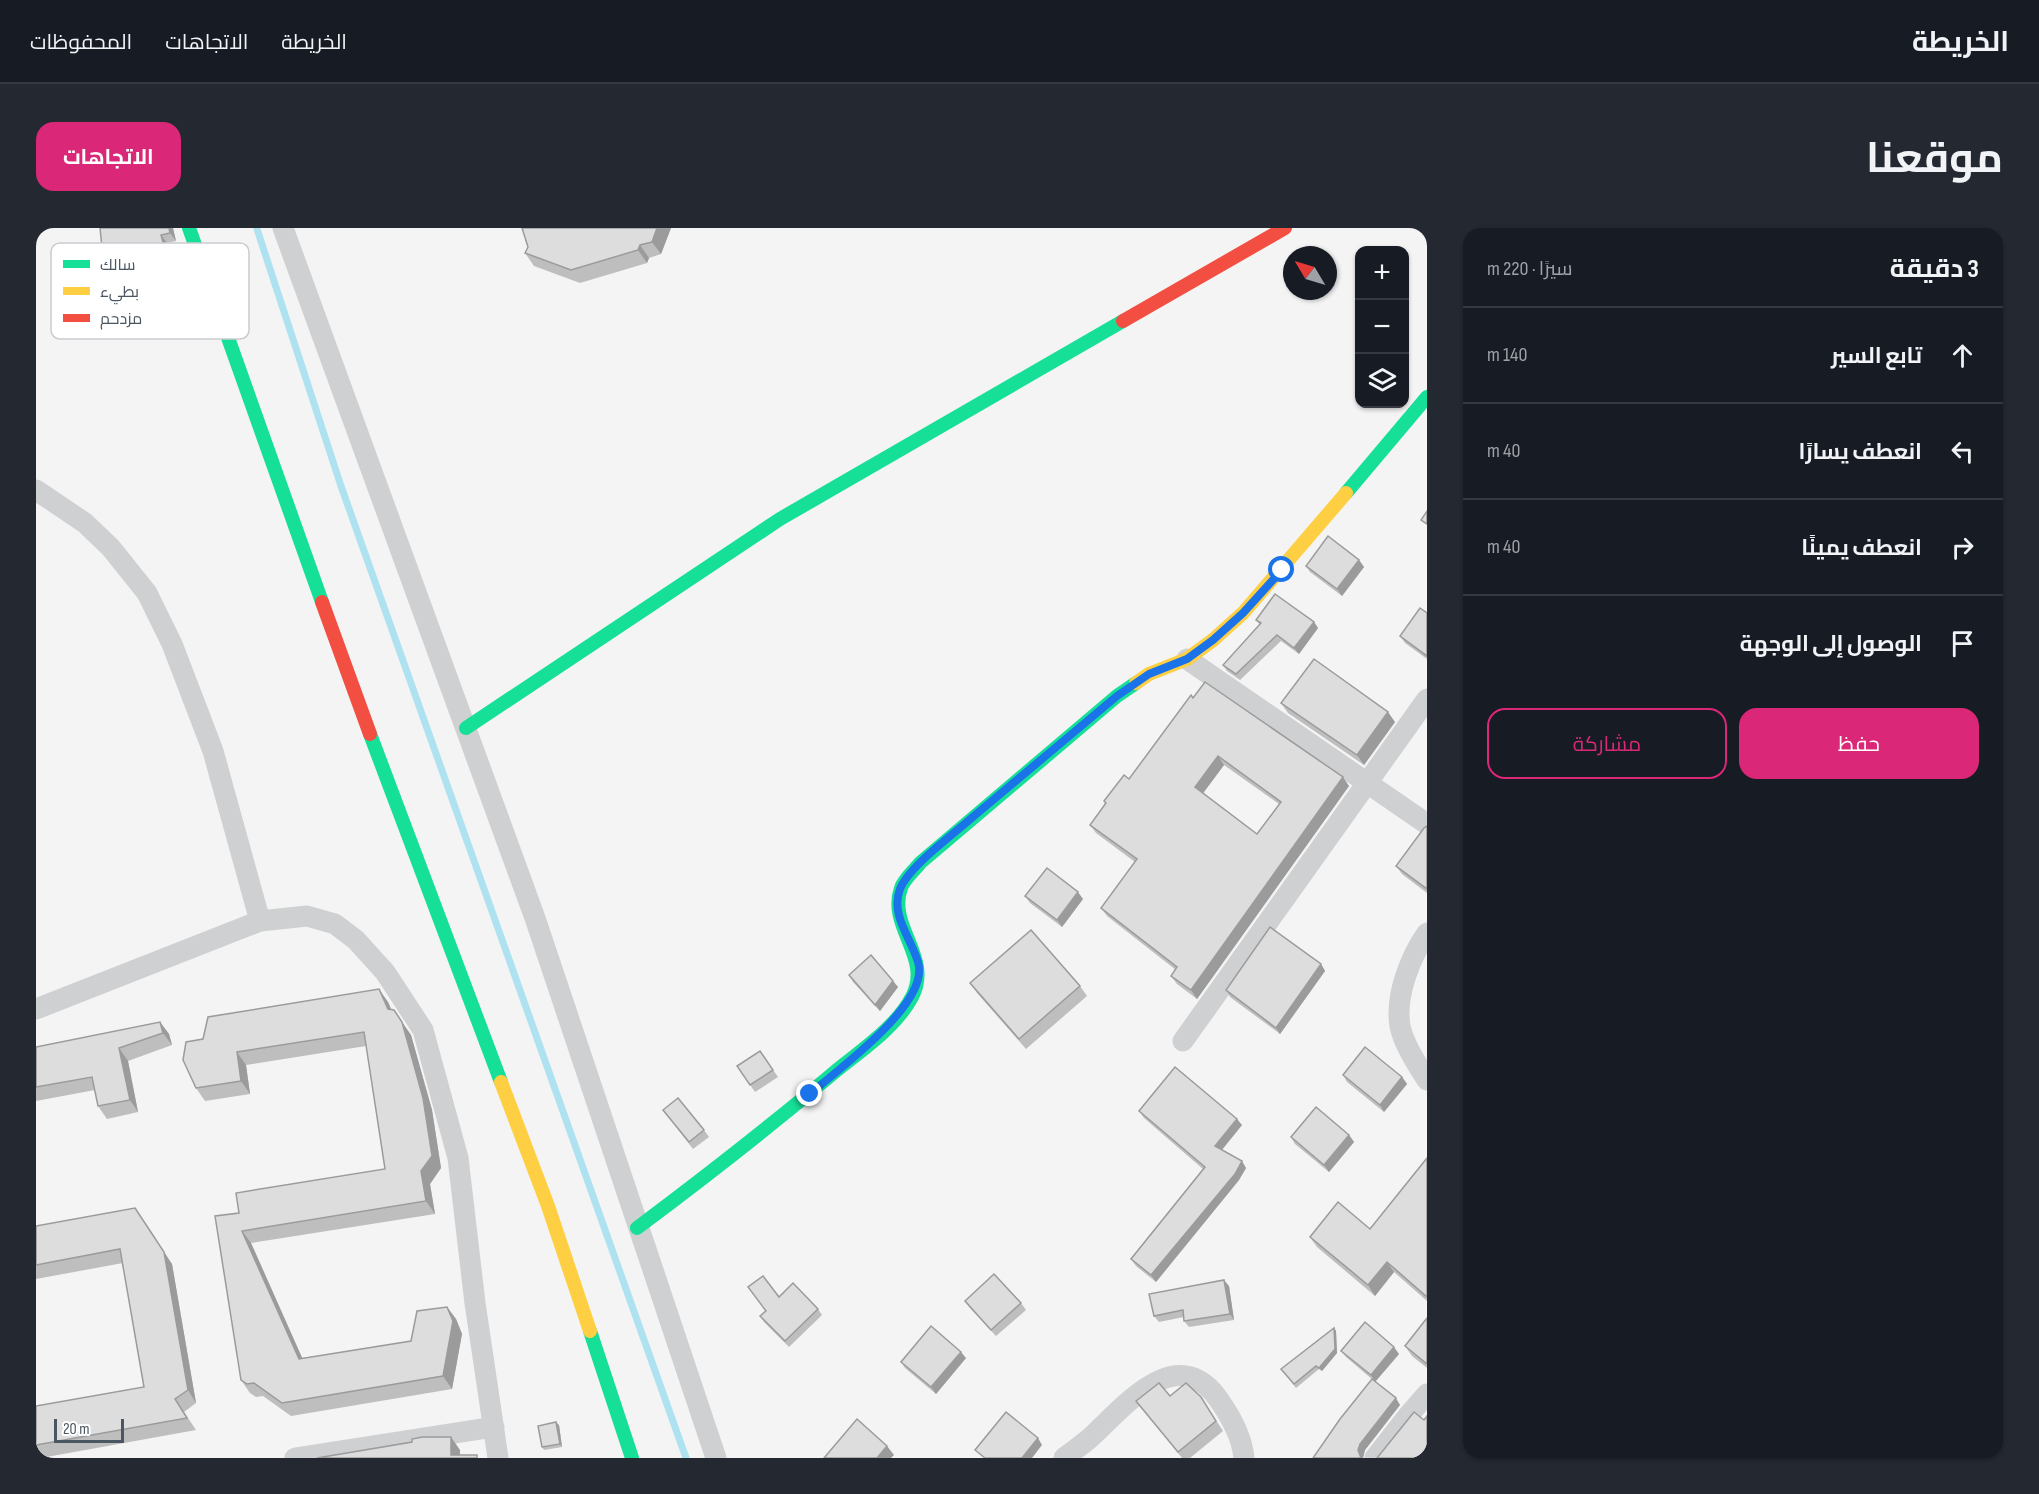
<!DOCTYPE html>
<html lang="ar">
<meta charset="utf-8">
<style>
:root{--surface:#171b24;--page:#242831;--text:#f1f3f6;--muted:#9ea1a6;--line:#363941;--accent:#db2777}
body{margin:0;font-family:"Sofia Sans Condensed",Cairo,sans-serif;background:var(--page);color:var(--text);direction:rtl}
.controls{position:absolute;right:18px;top:18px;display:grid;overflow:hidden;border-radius:12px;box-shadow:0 2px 4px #0004}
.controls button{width:54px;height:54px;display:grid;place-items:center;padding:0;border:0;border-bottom:2px solid var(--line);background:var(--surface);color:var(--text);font:30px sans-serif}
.compass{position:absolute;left:1247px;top:18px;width:54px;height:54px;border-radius:50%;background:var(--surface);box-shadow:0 2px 4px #0004;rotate:308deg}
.scale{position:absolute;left:18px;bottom:15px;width:70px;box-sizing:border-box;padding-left:6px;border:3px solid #4a5661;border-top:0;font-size:16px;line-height:21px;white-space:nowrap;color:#4a5661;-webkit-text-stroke:4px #fff;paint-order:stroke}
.stop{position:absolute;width:18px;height:18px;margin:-14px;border:4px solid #1a73e8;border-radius:50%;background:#fff}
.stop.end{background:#1a73e8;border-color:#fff;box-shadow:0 2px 6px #0008}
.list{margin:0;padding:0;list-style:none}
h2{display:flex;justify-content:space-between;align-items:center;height:78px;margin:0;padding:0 24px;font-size:26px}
h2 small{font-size:20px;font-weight:400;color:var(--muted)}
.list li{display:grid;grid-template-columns:39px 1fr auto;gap:18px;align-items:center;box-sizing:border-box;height:96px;padding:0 24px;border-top:2px solid var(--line)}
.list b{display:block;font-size:22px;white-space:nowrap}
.list em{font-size:20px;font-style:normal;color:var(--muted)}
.actions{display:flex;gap:12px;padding:18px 24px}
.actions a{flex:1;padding:14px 0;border:2px solid var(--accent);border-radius:18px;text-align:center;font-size:21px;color:var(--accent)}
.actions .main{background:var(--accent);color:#fff}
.icon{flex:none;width:33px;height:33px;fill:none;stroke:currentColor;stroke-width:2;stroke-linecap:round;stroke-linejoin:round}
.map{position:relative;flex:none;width:1391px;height:1230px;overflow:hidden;direction:ltr;border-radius:18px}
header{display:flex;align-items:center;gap:36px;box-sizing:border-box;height:84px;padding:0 30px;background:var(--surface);border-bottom:2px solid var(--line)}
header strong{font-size:28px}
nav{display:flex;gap:33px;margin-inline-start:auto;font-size:21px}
.intro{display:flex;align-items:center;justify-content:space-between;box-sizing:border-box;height:144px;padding:0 36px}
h1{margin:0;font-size:42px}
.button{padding:15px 27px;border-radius:18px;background:var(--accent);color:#fff;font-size:21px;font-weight:700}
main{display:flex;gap:36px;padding:0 36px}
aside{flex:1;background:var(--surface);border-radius:18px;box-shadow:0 2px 4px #0004}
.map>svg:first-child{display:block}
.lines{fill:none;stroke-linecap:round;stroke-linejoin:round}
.stream{stroke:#aee2f0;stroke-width:7}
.street{stroke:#ced0d2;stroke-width:21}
.fast{stroke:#16e098;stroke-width:14}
.slow{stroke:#ffcf43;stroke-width:14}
.jam{stroke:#f24e42;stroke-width:14}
.wall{fill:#bebebf;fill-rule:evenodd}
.shaded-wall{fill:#9b9b9b}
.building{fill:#ddddde;stroke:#9b9b9b;stroke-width:1.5;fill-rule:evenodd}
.route{stroke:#1a73e8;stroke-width:8}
.key{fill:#fff;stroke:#c9ccd0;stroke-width:1.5}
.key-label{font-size:16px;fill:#4a5661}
</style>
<header>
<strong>الخريطة</strong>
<nav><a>الخريطة</a><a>الاتجاهات</a><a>المحفوظات</a></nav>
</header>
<div class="intro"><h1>موقعنا</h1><a class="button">الاتجاهات</a></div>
<main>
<aside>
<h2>3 دقيقة<small>سيرًا · 220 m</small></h2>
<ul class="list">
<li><svg class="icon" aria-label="ahead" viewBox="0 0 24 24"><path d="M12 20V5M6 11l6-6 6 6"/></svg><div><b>تابع السير</b></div><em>140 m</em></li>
<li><svg class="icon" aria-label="left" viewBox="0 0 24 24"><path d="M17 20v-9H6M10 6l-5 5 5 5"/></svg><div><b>انعطف يسارًا</b></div><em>40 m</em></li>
<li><svg class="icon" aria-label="right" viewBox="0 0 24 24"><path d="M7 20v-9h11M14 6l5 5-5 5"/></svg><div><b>انعطف يمينًا</b></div><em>40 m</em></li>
<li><svg class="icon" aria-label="arrive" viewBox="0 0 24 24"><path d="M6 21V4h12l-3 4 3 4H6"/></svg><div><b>الوصول إلى الوجهة</b></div></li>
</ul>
<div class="actions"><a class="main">حفظ</a><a>مشاركة</a></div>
</aside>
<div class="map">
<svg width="1391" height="1230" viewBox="0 0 1391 1230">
<rect width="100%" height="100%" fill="#f4f4f4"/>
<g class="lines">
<!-- stream -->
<polyline class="stream" points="221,1 305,258 650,1230"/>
<!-- street -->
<g class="street">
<polyline points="247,0 499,690 680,1230"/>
<polyline points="0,262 49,295 75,320 111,365 136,416 177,523 224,693 271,688 299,696 320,712 349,744 387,802 422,930 439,1075 462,1230"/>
<polyline points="1151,431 1391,596"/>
<path d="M1391,705C1374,729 1359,768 1364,798C1368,817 1381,836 1391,852"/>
<polyline points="0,781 224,693"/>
<polyline points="1147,813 1391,471"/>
<polyline points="259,1230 458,1199"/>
<path d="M1028,1230C1037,1223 1046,1217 1054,1210C1087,1180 1141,1111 1183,1172C1195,1189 1206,1209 1208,1230"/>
<polyline points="1339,1230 1371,1189 1391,1166"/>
</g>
<!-- fast -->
<g class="fast">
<polyline points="153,0 286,374"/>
<polyline points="1310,265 1391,169"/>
<polyline points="430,500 744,291 1087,93"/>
<polyline points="334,506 465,854"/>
<path d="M601,1000C669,949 736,897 801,842C827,821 860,799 876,769C897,729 851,699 865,660C868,651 878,643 884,635L1081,468L1100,455"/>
<polyline points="554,1103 596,1230"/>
</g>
<!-- slow -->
<g class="slow">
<polyline points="1100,455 1113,446 1151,431 1177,412 1207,385 1310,265"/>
<polyline points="465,854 512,978 554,1103"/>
</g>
<!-- jam -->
<g class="jam">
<polyline points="1087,93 1249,0"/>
<polyline points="286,374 334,506"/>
</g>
</g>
<!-- wall -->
<g class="wall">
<polygon points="64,0 137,0 140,13 131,15 149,84 121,92 118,89 39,107 33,99 68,40"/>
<polygon points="486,0 635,0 625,26 613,30 611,35 544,55 498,38 489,25 492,19"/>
<polygon points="1323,332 1328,339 1306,368 1274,344 1270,338"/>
<polygon points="1391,385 1391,431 1369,415 1364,408"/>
<polygon points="1220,392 1278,394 1282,400 1263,426 1245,413 1204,452 1191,443 1187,437 1224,397"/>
<path d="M1157,470L1313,558L1161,771L1141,756L1135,748L1140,742L1071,688L1065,680L1099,634L1060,605L1054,597L1069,576L1068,573L1093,551ZM1188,537L1243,576L1221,606L1167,565Z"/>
<polygon points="1245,475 1359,494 1328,537 1252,485"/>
<polygon points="1391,598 1391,665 1366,646 1360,638"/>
<polygon points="989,668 1047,671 1026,699 994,675"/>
<polygon points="1285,736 1289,743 1244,806 1194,769 1190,762"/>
<polygon points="813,747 857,753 862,759 844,783 817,754"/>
<polygon points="934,755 1044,758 1051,768 990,821 941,765"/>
<polygon points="352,774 355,782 375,807 396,882 405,940 394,956 399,986 215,1015 266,1130 375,1113 411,1079 420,1091 426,1106 416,1161 255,1188 227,1168 220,1169 214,1165 205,1152 203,985 349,941 330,818 210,837 214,866 169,873 160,860 167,811"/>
<polygon points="124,794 133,806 136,817 92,833 102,884 71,891 62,878 59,862 0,873 0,819"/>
<polygon points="724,823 742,849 719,864 701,838"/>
<polygon points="1307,847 1366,849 1371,856 1348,884 1311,854"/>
<polygon points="627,882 668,902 673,909 657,921"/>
<polygon points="1103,883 1206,897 1186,922 1210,940 1203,952 1120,1054 1100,1038 1095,1031 1167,941 1108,890"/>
<polygon points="1313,907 1318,914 1293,944 1259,916 1255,909"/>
<polygon points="1391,930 1391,1073 1358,1044 1339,1068 1281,1019 1274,1009 1334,1001"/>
<polygon points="0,998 136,1036 160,1175 148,1184 160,1202 5,1230 0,1230 0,1178 108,1159 87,1035 0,1051"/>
<polygon points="1193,1058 1198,1092 1153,1099 1148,1093 1148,1089 1123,1094 1118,1088"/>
<polygon points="743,1069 782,1081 786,1087 753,1119 728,1094 724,1088"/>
<polygon points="929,1073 985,1075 990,1082 960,1108 933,1079"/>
<polygon points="1391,1090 1391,1140 1376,1128 1369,1118"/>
<polygon points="1298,1100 1300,1103 1301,1125 1286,1143 1283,1141 1260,1160 1245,1141"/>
<polygon points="1305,1123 1363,1126 1339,1154 1364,1177 1329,1222 1327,1230 1277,1230 1337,1152 1310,1129"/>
<polygon points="930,1130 900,1166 869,1140 865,1134"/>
<polygon points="1134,1168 1165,1169 1187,1203 1154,1230 1146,1230 1100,1173"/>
<polygon points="523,1197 526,1219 508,1222 506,1219"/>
</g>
<!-- shaded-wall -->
<g class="shaded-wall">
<polygon points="133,0 137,0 140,13 134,5"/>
<polygon points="621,0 635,0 625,26 616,14"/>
<polygon points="125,7 131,15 149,84 144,76"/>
<polygon points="604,17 613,30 611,35 602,22"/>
<polygon points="1323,332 1328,339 1306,368 1301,361"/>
<polygon points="1278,394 1282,400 1263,426 1258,420"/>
<polygon points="1352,484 1359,494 1328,537 1321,527"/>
<polygon points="1182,528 1188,537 1165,568 1159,559"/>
<polygon points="1307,549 1313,558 1161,771 1155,762"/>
<polygon points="1042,664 1047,671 1026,699 1021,692"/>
<polygon points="1285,736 1289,743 1244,806 1240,800"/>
<polygon points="857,753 862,759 844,783 839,777"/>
<polygon points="343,761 352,774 361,794 352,781"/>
<polygon points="358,782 375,807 396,882 405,940 394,956 399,986 390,973"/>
<polygon points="124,794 133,806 136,817 127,805"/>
<polygon points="83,820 92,833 102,884 94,872"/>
<polygon points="201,824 210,837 214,866 205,853"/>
<polygon points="1366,849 1371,856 1348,884 1344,877"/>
<polygon points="1201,891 1206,897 1184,924 1179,918"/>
<polygon points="1313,907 1318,914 1293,944 1288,937"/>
<polygon points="1206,933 1210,940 1203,952 1120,1054 1115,1047"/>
<polygon points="108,993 136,1036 160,1175 152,1162"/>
<polygon points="206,1003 215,1015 272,1143 263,1131"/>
<polygon points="1351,1034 1358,1044 1339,1068 1332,1057"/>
<polygon points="1188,1052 1193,1058 1198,1092 1194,1086"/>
<polygon points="411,1079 420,1091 426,1106 416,1161 407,1148"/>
<polygon points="1298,1100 1300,1103 1301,1125 1286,1143 1283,1140"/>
<polygon points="1358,1119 1363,1126 1339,1154 1335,1147"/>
<polygon points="925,1124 930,1130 900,1166 895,1159"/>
<polygon points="1360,1170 1364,1177 1329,1222 1327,1230 1325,1230 1322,1222 1324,1216"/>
<polygon points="520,1194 523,1197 526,1219 524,1216"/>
<polygon points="415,1209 424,1222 424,1230 415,1227"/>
<polygon points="1002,1210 1006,1217 996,1230 986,1230"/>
<polygon points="851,1218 858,1227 855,1230 841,1230"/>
</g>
<!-- building -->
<g class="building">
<polygon points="64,0 133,0 134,5 125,7 144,76 115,84 114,80 33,99 22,50 68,40"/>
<polygon points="486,0 621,0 616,14 604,17 602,22 535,42 489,25 492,19"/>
<polygon points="1391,283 1391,296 1385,292"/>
<polygon points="1292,308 1323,332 1301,361 1270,338"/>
<polygon points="1239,366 1278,394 1258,420 1241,407 1200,446 1187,437 1225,395 1220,392"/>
<polygon points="1384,380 1391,385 1391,428 1364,408"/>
<polygon points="1278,431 1352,484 1321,527 1245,475"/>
<path d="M1169,454L1307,549L1155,762L1135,748L1141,739L1065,680L1101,631L1054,597L1070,575L1068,573L1088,547L1093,551L1155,467L1157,470ZM1182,528L1245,574L1221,606L1159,559Z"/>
<polygon points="1391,598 1391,661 1360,638 1388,600"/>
<polygon points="1011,640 1042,664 1021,692 989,668"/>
<polygon points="1234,699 1285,736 1240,800 1190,762"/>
<polygon points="995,702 1044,758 983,811 934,755"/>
<polygon points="835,727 857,753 839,777 813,747"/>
<polygon points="343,761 352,781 358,782 366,794 387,870 396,928 385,943 390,973 206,1003 263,1131 375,1113 381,1083 411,1079 417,1093 407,1148 246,1175 218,1155 211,1156 205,1152 179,988 203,985 200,965 349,941 328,804 201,824 205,853 160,860 147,832 150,814 167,811 172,789"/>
<polygon points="124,794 127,805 83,820 94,872 62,878 56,849 0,859 0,819"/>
<polygon points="1329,819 1366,849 1344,877 1307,847"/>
<polygon points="724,823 737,842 714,857 701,838"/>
<polygon points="1139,839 1201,891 1179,918 1206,933 1199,946 1115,1047 1095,1031 1169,939 1103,883"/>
<polygon points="642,870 668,902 653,914 627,882"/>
<polygon points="1280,879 1313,907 1288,937 1255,909"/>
<polygon points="1391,930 1391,1069 1351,1034 1332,1057 1274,1009 1302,974 1334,1001"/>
<polygon points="99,980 128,1024 152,1162 139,1171 151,1190 0,1217 0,1178 108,1159 84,1021 0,1037 0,998"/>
<polygon points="958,1046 985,1075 955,1102 929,1073"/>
<polygon points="727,1048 743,1069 757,1055 782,1081 749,1113 724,1088 730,1083 712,1059"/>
<polygon points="1188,1052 1194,1086 1148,1093 1147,1082 1118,1088 1113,1066"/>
<polygon points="1391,1090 1391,1136 1369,1118"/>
<polygon points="1329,1094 1358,1119 1335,1147 1305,1123"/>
<polygon points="895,1098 925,1124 895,1159 865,1134"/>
<polygon points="1298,1100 1299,1121 1283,1140 1280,1138 1258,1156 1245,1141"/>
<polygon points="1336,1151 1360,1170 1324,1216 1322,1222 1325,1230 1277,1230 1304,1191"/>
<polygon points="1123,1155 1134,1168 1150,1155 1165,1169 1180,1193 1142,1224 1100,1173"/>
<polygon points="970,1184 1002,1210 986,1230 949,1230 939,1222"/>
<polygon points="1378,1184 1388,1192 1391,1188 1391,1230 1341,1230"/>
<polygon points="821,1191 851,1218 841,1230 788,1230"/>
<polygon points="520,1194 524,1216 506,1219 502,1198"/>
<polygon points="386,1209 415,1209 415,1227 441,1227 441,1230 281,1230 376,1214 376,1211"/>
</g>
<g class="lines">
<!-- route -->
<path class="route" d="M774,866C802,841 895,775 882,734C875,710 854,687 864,661C873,638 919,605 938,588C986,548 1033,508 1081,468L1113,446L1151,431L1177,412L1207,385L1246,342"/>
</g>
<!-- legend -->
<rect x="15" y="15" width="198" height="96" rx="9" class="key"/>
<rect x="27" y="32" width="27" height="8" fill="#16e098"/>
<rect x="27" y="59" width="27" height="8" fill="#ffcf43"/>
<rect x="27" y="86" width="27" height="8" fill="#f24e42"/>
<g class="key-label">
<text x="64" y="42">سالك</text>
<text x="64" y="69">بطيء</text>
<text x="64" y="96">مزدحم</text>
</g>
</svg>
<div class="controls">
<button>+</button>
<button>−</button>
<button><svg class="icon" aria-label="layers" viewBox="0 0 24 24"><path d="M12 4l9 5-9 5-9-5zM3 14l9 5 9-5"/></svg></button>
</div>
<svg class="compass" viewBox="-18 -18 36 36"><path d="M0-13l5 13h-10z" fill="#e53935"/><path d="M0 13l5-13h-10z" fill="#9ea1a6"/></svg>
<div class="scale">20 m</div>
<div class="stop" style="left:1246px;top:342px"></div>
<div class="stop end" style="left:774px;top:866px"></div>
</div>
</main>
